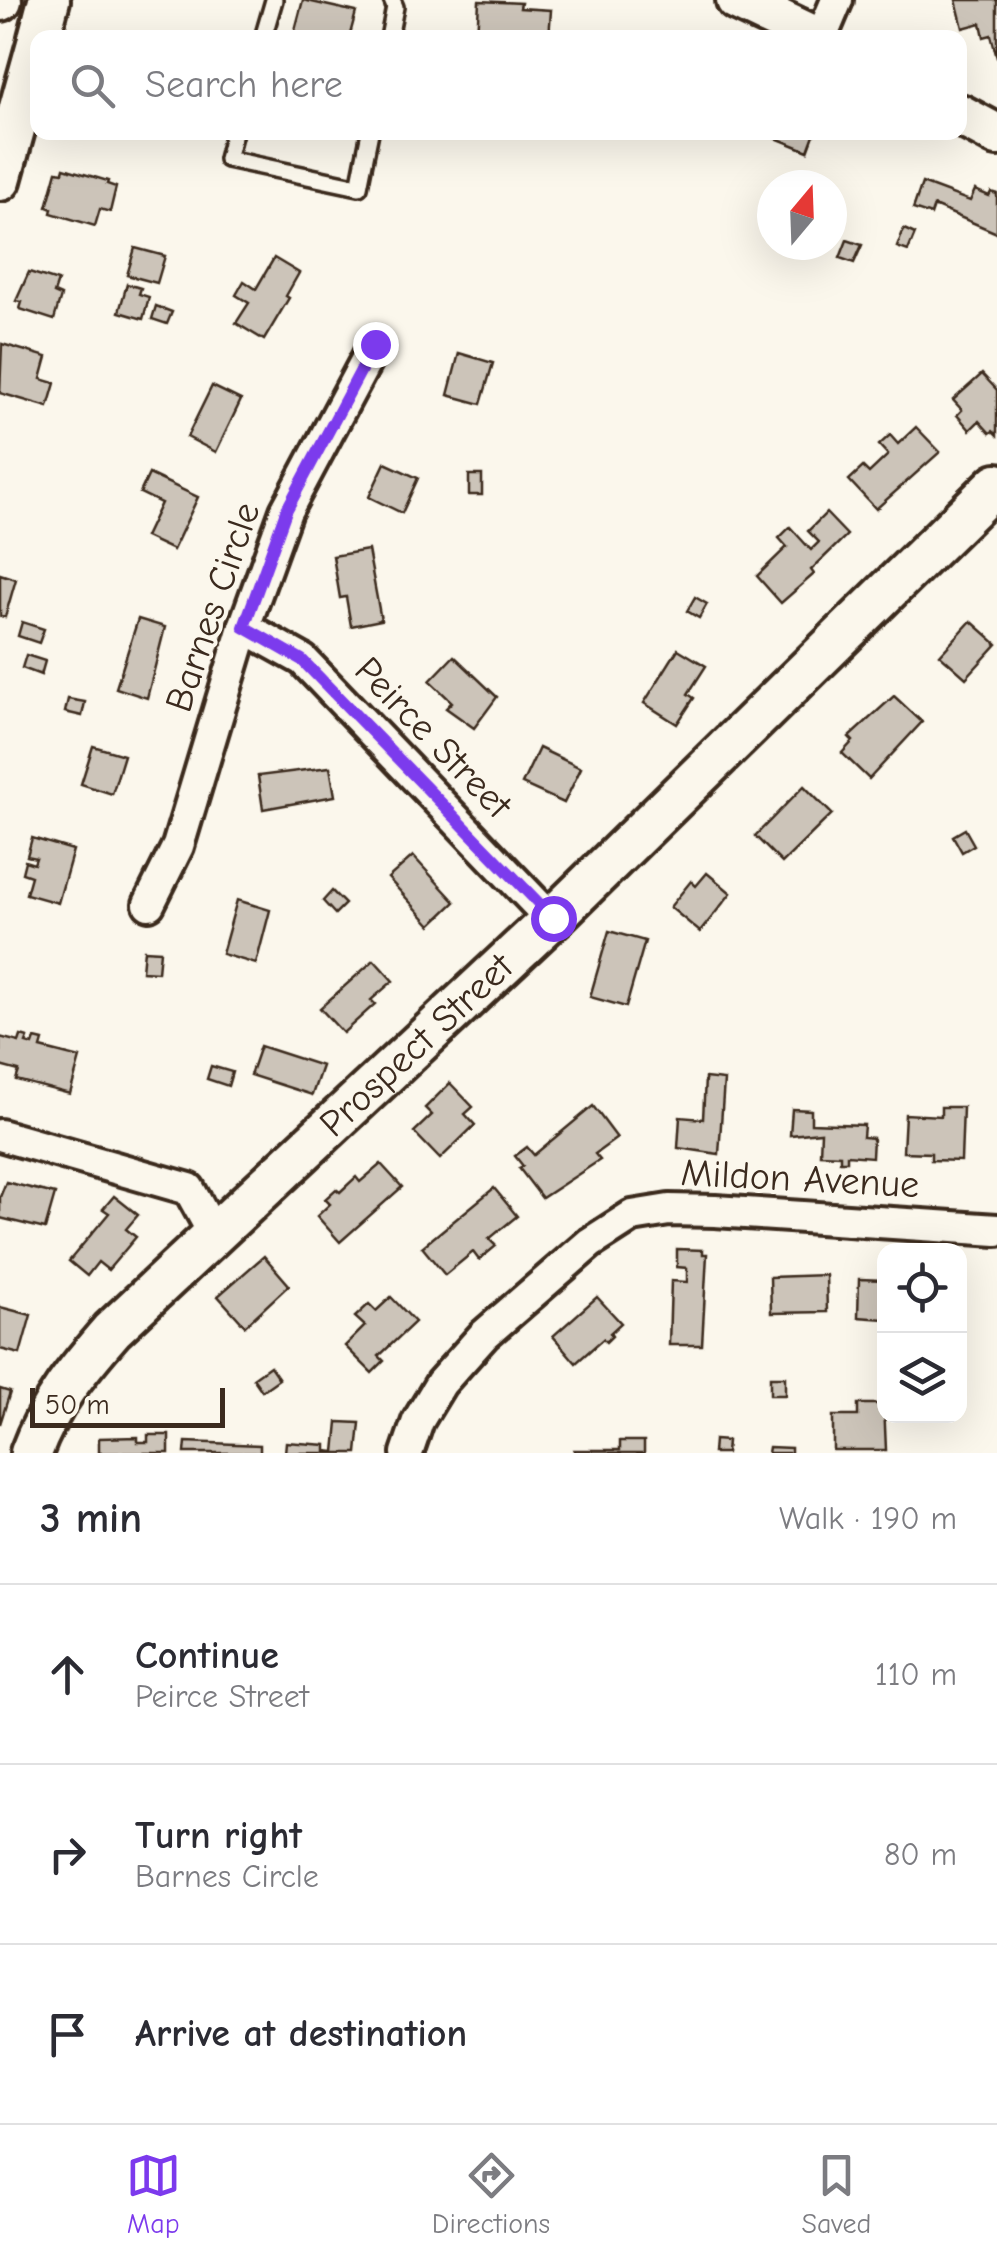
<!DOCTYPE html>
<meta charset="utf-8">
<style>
:root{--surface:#fff;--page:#f7f7f7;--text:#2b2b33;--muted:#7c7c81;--line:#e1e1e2;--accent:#7c3aed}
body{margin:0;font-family:"Comic Neue",sans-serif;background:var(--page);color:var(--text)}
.controls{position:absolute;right:30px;bottom:30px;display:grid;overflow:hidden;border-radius:20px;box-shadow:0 10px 40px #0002}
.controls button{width:90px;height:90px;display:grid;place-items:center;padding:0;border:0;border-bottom:2px solid var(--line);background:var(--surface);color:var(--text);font:50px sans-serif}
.compass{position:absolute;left:757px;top:170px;width:90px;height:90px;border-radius:50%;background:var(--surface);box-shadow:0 10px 40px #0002;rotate:19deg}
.scale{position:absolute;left:30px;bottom:25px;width:195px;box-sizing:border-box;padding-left:10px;border:5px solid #3b2a1e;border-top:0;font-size:28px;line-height:35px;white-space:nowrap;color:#3b2a1e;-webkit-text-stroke:8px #fbf7ec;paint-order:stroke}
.stop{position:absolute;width:30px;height:30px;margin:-22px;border:8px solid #7c3aed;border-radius:50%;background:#fff}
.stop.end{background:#7c3aed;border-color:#fff;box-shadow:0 2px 10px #0008}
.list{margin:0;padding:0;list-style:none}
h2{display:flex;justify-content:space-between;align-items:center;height:130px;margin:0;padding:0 40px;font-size:42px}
h2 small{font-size:32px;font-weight:400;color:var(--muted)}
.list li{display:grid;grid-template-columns:65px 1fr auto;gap:30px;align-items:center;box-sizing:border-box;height:180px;padding:0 40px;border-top:2px solid var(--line)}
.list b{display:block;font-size:38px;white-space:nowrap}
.list p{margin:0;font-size:32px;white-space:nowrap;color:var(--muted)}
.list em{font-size:32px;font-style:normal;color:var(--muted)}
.icon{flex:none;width:55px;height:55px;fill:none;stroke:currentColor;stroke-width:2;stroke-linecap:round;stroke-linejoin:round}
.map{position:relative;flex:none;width:997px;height:1453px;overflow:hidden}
.search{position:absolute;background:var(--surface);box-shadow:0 10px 40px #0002;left:30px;right:30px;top:30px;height:110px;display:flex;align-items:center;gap:25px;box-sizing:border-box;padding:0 35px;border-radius:20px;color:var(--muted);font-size:38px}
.sheet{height:670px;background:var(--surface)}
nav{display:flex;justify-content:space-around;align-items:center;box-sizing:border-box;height:140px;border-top:2px solid var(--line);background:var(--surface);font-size:28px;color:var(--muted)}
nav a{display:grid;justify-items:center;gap:5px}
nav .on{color:var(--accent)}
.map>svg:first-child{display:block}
.building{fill:#ccc4b9;stroke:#3b2a1e;stroke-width:2.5}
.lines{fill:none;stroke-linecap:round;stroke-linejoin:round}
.lane-casing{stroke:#3b2a1e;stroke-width:22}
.street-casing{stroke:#3b2a1e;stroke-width:38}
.secondary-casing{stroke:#3b2a1e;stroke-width:48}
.lane{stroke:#fbf7ec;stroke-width:15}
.street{stroke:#fbf7ec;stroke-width:30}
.secondary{stroke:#fbf7ec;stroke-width:40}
.route{stroke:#7c3aed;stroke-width:12}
.labels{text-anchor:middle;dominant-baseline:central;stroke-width:8;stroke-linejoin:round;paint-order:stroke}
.street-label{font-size:38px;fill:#3b2a1e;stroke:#fbf7ec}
</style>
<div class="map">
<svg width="997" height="1453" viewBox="0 0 997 1453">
<rect width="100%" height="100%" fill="#fbf7ec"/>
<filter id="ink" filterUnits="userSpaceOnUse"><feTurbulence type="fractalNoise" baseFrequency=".01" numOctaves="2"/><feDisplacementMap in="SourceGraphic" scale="20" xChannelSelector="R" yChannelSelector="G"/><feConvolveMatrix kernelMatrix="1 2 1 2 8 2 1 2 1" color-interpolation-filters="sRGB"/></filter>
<g filter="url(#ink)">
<!-- building -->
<g class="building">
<polygon points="303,0 356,12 349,38 293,38"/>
<polygon points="956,0 997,0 997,58 991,35 984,37 981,23 963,28"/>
<polygon points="479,1 521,3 520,8 551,10 549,38 477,38"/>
<polygon points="761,132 815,132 808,151"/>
<polygon points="64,168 108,181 107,184 116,187 110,212 100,209 95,226 51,213 52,209 47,207 57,171 63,172"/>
<polygon points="922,183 970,201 975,190 989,196 991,192 997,194 997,233 934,206 931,215 913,209"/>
<polygon points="904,229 915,234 908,251 897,247"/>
<polygon points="847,240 862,245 854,263 840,258"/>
<polygon points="135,248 165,256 157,283 127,275"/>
<polygon points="274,258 299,273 286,296 289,298 264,340 236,323 249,303 236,295 244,281 256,289"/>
<polygon points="29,272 58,281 54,293 61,296 54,320 20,309 22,302 16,301"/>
<polygon points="127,284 141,288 139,294 149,297 143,319 119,312"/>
<polygon points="156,306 172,312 167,324 152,319"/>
<polygon points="2,344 47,357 41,379 55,383 48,407 0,393"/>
<polygon points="459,353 493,363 481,404 448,395"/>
<polygon points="982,374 997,390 997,435 993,431 990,433 979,421 970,430 957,415 962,410 953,400"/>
<polygon points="212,386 241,400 216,452 187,437"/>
<polygon points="916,427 940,452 876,509 849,480 863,467 869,473 888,455 879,445 890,435 898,444"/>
<polygon points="385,463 418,478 402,513 369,497"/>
<polygon points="149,474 198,497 173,550 145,537 161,503 140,493"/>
<rect x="469" y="475" width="13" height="20"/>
<polygon points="826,513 847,535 811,570 814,574 781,603 757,576 787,547 779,538 790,527 811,550 819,542 808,531"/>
<polygon points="368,550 381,620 351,626 346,597 340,598 333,556"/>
<polygon points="0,574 16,579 5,617 0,616"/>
<polygon points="695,597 707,604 699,618 687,611"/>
<polygon points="138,619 165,627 147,698 116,688"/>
<polygon points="971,621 997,644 966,678 940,655"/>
<polygon points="22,622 44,629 39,643 18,636"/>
<polygon points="678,649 706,666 688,694 694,698 677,724 644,703"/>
<polygon points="26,655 45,661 41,675 22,668"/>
<polygon points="454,656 497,697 474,728 446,708 452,702 430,681"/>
<polygon points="894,696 922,722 869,779 842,753 853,741 849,737"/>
<polygon points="68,699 85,702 82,716 65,712"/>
<polygon points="93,746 124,755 112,794 81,784"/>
<polygon points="539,748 581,768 564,803 522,784"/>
<polygon points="330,767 335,796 263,809 258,776"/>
<polygon points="804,786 832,814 782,863 755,836"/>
<polygon points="965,829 974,845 962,852 953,836"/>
<polygon points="32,838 73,850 58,903 26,894 31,876 22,873 25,861 34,864 36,858 27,856"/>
<polygon points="413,856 455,902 431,925 388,878"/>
<polygon points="707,873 731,893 700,932 670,907 691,881 696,886"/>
<polygon points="332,891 345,904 335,914 323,901"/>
<polygon points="237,900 270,910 256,964 222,954"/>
<polygon points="609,931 645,941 626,1007 590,997"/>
<polygon points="144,950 160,951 158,972 142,971"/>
<polygon points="374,960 393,981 371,1000 375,1004 343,1033 320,1008"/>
<polygon points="21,1036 28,1038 26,1043 33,1045 35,1039 43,1041 41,1048 80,1058 70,1094 16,1080 19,1071 0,1066 0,1037 19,1042"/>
<polygon points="260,1046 322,1066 312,1095 250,1075"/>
<polygon points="211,1066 232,1072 228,1086 207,1079"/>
<polygon points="705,1078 724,1080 719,1154 678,1148 680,1117 703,1119"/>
<polygon points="450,1083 473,1107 465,1114 475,1125 440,1159 414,1132 432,1115 425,1108"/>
<polygon points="593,1106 617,1138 595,1154 600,1160 542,1198 519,1168 523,1166 515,1156 527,1147 534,1155"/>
<polygon points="941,1107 963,1107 961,1161 931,1160 931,1153 903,1152 905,1114 941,1116"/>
<polygon points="792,1109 811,1110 811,1123 864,1125 863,1137 873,1138 872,1157 847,1155 847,1161 840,1161 840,1155 820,1154 821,1132 790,1135"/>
<polygon points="381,1164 402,1187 340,1242 317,1216 330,1204 325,1199 336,1189 340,1192 356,1177 360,1182"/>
<polygon points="6,1182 55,1194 45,1229 0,1218 0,1197"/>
<polygon points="494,1188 517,1216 489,1239 496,1246 479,1260 473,1252 445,1275 422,1247"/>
<polygon points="114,1196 138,1215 126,1229 136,1237 108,1270 98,1262 87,1276 69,1261 109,1213 103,1209"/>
<polygon points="677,1249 703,1250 703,1254 707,1254 702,1345 669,1345 671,1281 687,1282 687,1268 677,1267"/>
<polygon points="264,1256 289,1285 245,1326 218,1296"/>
<polygon points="826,1275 827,1312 771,1313 770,1277"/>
<polygon points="859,1279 884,1280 884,1319 858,1317"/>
<polygon points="391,1297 415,1322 379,1356 384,1361 372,1373 345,1346 365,1326 355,1317 369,1304 376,1311"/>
<polygon points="597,1297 621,1323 610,1333 612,1336 606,1342 603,1339 576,1363 553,1336"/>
<polygon points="0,1307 31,1315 20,1354 0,1349"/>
<polygon points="270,1366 279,1379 262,1391 253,1378"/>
<rect x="770" y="1377" width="15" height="18"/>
<polygon points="0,1389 10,1392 0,1424"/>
<polygon points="858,1404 884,1404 886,1450 833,1450 833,1416 858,1416"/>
<polygon points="338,1422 360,1423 357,1453 285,1453 286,1442 326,1445 326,1451 335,1452"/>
<polygon points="148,1435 169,1435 169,1453 99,1453 99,1438 138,1437 138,1442 148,1442"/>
<polygon points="714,1440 727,1441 726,1453 713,1453"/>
<polygon points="620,1441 644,1441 644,1453 574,1453 574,1450 620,1450"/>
<polygon points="186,1442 260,1445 260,1453 185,1453"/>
<polygon points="769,1447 791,1448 791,1453 768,1453"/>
</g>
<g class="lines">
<!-- lane casing -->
<g class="lane-casing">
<g id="lane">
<polyline points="263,38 274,0"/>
<polyline points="389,38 395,7 392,0"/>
<polyline points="234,132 227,159 359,187 370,132"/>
</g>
</g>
<!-- street casing -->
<g class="street-casing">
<g id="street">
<polyline points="821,38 837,0"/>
<polyline points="244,627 303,660 552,920"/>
<polyline points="149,904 178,846 244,627 286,511 375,344"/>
<polyline points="0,1135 189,1189 215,1236"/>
<polyline points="407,1453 418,1421 441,1383 484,1335 590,1243 632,1216 669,1210 715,1211 997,1230"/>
</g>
</g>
<!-- secondary casing -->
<g class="secondary-casing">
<g id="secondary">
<polyline points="0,0 1,0"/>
<polyline points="737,0 817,38"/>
<polyline points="39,38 49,0"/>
<polyline points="960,115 997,135"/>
<polyline points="0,180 38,43"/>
<path id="s1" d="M31,1453C49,1404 78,1369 112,1330L553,918L997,484"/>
</g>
</g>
<!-- lane -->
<use href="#lane" class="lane"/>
<!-- street -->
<use href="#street" class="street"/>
<!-- secondary -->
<use href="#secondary" class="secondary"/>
</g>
</g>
<g class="lines" filter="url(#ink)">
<!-- route -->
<polyline class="route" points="375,344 286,511 244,627 302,660 553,918"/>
</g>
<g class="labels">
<!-- street labels -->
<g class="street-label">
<text transform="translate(213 607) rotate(-71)">Barnes Circle</text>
<text transform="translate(433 738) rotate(46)">Peirce Street</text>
<text stroke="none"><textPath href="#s1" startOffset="565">Prospect Street</textPath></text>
<text transform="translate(800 1179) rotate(3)">Mildon Avenue</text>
</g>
</g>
</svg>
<div class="controls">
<button><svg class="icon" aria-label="locate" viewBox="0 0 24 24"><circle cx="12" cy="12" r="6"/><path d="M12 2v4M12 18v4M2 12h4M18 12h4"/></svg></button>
<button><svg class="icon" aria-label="layers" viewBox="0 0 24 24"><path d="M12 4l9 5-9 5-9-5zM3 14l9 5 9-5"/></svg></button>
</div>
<svg class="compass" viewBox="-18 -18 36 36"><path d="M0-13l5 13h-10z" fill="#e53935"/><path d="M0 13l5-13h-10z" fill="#7c7c81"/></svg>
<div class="scale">50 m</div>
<div class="stop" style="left:553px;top:918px"></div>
<div class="stop end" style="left:375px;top:344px"></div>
<div class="search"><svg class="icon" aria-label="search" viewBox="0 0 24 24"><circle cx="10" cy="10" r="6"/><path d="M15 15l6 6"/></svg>Search here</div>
</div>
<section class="sheet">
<h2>3 min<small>Walk · 190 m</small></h2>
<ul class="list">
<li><svg class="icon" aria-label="ahead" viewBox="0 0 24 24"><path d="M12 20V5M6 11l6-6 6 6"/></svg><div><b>Continue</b><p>Peirce Street</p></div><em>110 m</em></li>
<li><svg class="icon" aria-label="right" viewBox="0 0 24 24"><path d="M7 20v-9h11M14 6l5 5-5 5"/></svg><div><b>Turn right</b><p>Barnes Circle</p></div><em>80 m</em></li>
<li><svg class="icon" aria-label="arrive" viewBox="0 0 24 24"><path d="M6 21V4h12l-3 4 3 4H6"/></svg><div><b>Arrive at destination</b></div></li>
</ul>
</section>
<nav>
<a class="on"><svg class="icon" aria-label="map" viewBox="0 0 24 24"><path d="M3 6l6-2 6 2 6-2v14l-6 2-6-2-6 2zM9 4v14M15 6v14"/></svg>Map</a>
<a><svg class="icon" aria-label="directions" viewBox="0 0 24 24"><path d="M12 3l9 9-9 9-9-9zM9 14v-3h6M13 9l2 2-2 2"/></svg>Directions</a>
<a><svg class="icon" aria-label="saved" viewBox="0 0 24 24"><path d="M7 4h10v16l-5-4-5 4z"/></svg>Saved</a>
</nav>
